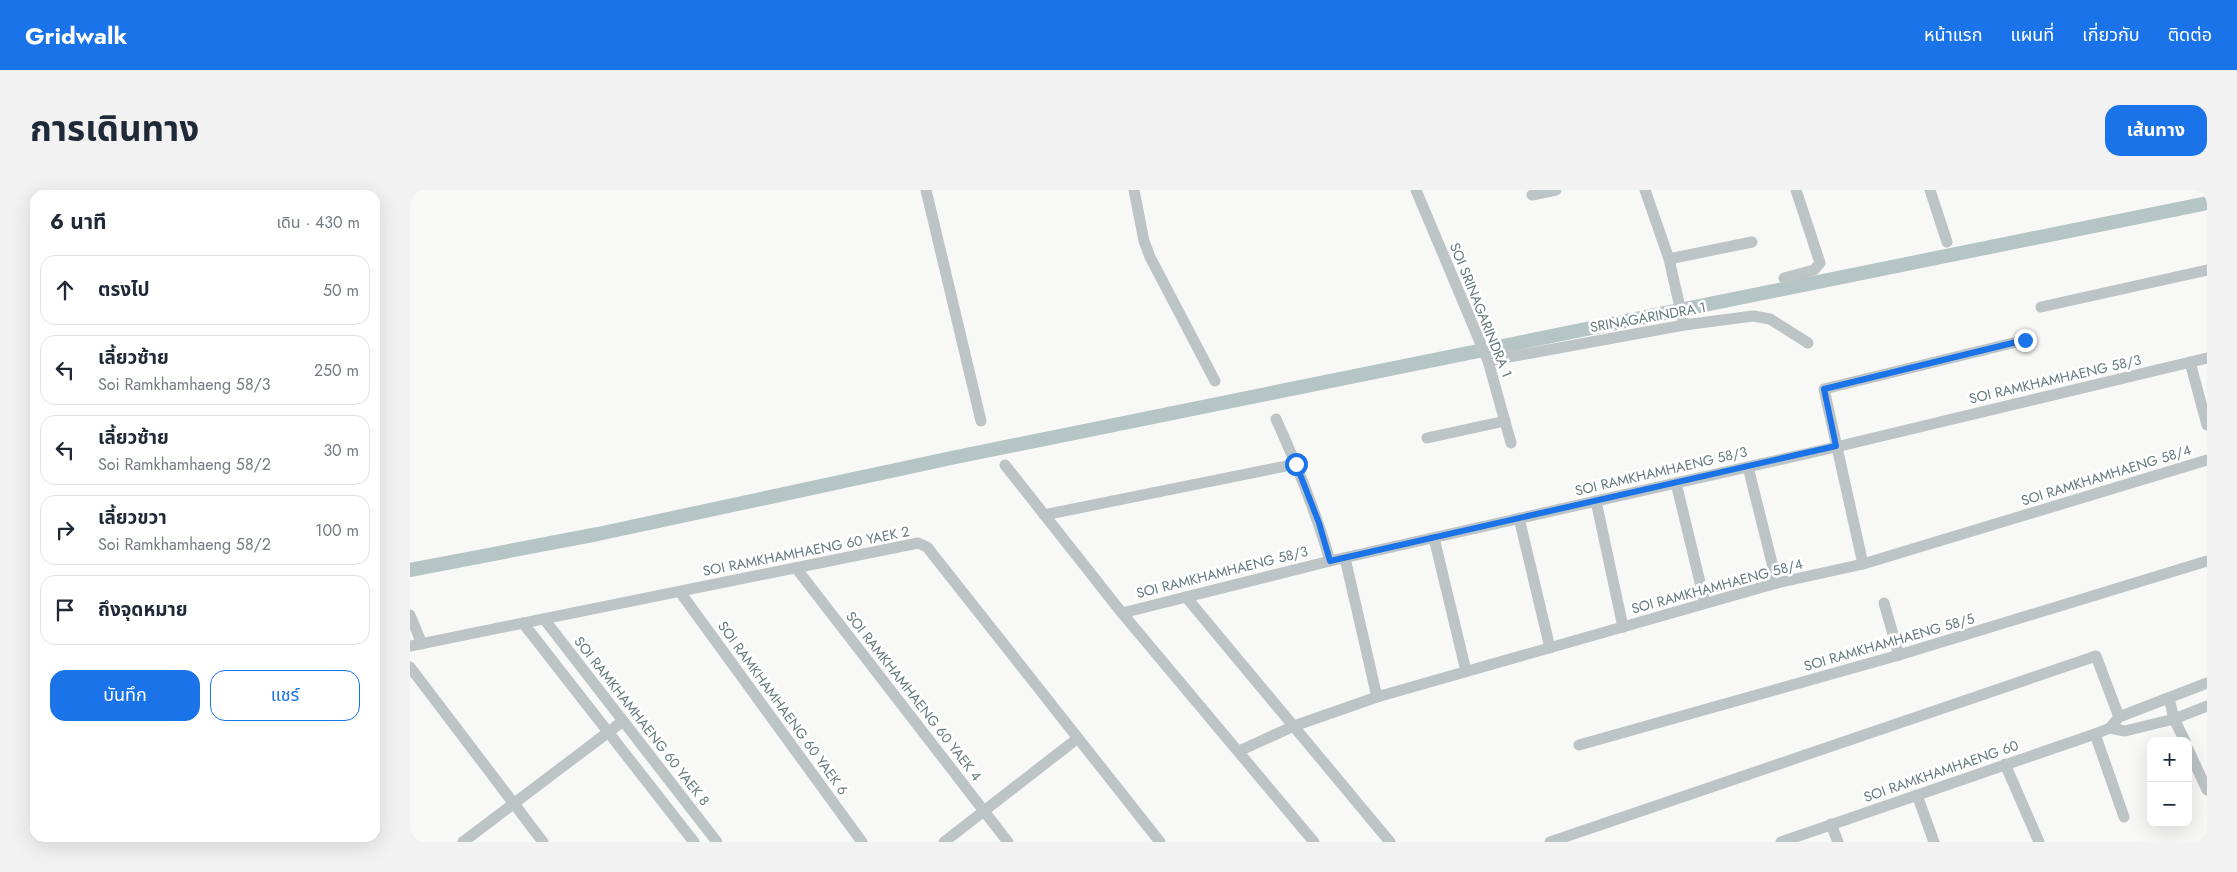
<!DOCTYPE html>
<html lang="th">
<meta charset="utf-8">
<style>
:root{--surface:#fff;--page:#f2f2f3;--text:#1f2937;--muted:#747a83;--line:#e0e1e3;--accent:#1a73e8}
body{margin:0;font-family:Jost,"Noto Sans Thai",sans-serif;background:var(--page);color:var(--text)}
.controls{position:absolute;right:15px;bottom:15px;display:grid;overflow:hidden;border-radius:10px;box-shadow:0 5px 20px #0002}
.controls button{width:45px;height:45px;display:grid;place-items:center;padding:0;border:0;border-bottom:1px solid var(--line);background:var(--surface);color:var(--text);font:25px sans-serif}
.stop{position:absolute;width:15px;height:15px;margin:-11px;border:4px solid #1a73e8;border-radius:50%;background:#fff}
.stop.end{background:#1a73e8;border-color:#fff;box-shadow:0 1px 5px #0008}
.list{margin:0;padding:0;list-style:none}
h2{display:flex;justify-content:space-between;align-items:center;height:65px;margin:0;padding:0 20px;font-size:21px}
h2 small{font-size:16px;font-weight:400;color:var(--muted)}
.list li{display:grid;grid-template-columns:32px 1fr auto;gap:15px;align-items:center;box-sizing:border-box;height:70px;margin:0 10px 10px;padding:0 10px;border:1px solid var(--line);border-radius:15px}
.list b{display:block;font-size:19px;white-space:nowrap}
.list p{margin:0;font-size:16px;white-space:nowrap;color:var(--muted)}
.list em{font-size:16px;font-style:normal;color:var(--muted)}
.actions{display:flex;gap:10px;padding:15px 20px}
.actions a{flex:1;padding:11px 0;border:1px solid var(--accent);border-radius:15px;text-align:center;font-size:18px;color:var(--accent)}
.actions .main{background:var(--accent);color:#fff}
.icon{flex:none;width:28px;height:28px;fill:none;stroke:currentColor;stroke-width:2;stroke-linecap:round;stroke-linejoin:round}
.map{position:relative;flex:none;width:1797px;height:652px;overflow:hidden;border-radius:15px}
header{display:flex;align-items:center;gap:30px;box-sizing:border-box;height:70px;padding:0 25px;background:var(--accent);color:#fff}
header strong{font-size:24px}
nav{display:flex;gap:28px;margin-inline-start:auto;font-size:18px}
.intro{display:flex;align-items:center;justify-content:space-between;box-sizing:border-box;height:120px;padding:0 30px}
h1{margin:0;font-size:35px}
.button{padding:12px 22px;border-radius:15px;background:var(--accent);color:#fff;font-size:18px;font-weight:700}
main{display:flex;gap:30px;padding:0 30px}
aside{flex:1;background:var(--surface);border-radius:15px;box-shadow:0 5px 20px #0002}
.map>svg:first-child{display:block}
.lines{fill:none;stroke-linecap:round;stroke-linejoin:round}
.canal{stroke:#b5c5c5;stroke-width:14}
.street{stroke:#bdc4c5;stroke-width:11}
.route{stroke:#1a73e8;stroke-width:6}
.labels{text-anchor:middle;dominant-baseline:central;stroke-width:5;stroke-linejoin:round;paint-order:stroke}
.street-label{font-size:14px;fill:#667a7e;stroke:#fff}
</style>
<header>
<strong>Gridwalk</strong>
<nav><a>หน้าแรก</a><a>แผนที่</a><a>เกี่ยวกับ</a><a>ติดต่อ</a></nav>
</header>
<div class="intro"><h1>การเดินทาง</h1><a class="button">เส้นทาง</a></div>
<main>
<aside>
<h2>6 นาที<small>เดิน · 430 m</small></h2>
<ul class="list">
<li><svg class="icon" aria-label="ahead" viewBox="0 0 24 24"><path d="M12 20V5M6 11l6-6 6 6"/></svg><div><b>ตรงไป</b></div><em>50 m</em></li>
<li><svg class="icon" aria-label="left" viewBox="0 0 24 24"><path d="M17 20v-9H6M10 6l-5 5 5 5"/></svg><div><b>เลี้ยวซ้าย</b><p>Soi Ramkhamhaeng 58/3</p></div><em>250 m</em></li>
<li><svg class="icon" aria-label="left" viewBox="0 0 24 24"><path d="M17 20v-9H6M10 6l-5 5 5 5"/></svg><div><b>เลี้ยวซ้าย</b><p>Soi Ramkhamhaeng 58/2</p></div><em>30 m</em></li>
<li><svg class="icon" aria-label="right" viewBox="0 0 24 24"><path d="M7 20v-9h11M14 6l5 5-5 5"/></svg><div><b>เลี้ยวขวา</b><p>Soi Ramkhamhaeng 58/2</p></div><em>100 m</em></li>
<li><svg class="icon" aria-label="arrive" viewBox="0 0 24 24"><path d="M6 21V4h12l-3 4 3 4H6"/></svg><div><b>ถึงจุดหมาย</b></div></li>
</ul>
<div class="actions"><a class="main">บันทึก</a><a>แชร์</a></div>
</aside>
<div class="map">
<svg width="1797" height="652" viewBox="0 0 1797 652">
<rect width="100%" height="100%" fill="#f8f8f6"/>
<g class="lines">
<!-- canal -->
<polyline class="canal" points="0,380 188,344 546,267 1797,13"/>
<!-- street -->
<g class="street">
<polyline points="516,0 571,231"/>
<polyline points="724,0 734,51 740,67 805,191"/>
<polyline points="1006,0 1078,171 1101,253"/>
<polyline points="1235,0 1259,69 1274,135"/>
<polyline points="1520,0 1537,52"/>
<polyline points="1122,5 1146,0"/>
<polyline points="1259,69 1342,52"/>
<polyline points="1374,88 1404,80 1410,73 1386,0"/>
<polyline points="1631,117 1797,80"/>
<polyline points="1078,171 1274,135 1343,126 1360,129 1398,153"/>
<polyline points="1780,172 1797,235"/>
<path d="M866,229C887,275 906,322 920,371"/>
<polyline points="1017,248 1095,231"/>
<polyline points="595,275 712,423 904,652"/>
<polyline points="1338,277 1367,393"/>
<polyline points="1266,293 1295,413"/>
<polyline points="1186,311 1213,437"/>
<polyline points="634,325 886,274"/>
<polyline points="1109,328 1140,458"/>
<polyline points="1024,348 1056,481"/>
<polyline points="935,368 967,507"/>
<polyline points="1453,374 1414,199 1615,150"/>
<polyline points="386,378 598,652"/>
<polyline points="270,402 452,652"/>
<polyline points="776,407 980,652"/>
<polyline points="1474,413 1489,465"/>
<polyline points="712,423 920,371 1426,257 1797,168"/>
<polyline points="0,425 12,454"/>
<polyline points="134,429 307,652"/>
<polyline points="113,433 284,652"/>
<polyline points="0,456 508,353 517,357 750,652"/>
<polyline points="0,477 133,652"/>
<polyline points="1759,508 1764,529 1775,551"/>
<polyline points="1700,538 1715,541 1764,529 1797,516"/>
<polyline points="1685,544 1714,627"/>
<polyline points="1169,555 1489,465 1797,371"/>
<polyline points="1778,559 1797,600"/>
<polyline points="829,561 884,536 967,507 1367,393 1453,374 1797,270"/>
<polyline points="1595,574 1629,652"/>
<polyline points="1507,605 1524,652"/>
<polyline points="1421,634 1428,652"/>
<polyline points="53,652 213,531"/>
<polyline points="534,652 668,548"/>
<polyline points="1140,652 1686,466 1709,527"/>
<polyline points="1371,652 1685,544 1700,538 1709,527 1797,493"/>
</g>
</g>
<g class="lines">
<!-- route -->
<polyline class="route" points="886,274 909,333 920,371 1426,256 1414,199 1615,150"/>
</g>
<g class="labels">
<!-- street labels -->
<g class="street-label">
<text transform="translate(1071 120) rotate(68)">SOI SRINAGARINDRA 1</text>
<text transform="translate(1238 127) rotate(-10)">SRINAGARINDRA 1</text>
<text transform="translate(1645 189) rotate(-13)">SOI RAMKHAMHAENG 58/3</text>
<text transform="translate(1251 281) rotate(-13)">SOI RAMKHAMHAENG 58/3</text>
<text transform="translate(1696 285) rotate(-17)">SOI RAMKHAMHAENG 58/4</text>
<text transform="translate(396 361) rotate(-11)">SOI RAMKHAMHAENG 60 YAEK 2</text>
<text transform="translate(812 382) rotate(-14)">SOI RAMKHAMHAENG 58/3</text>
<text transform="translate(1307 396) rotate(-15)">SOI RAMKHAMHAENG 58/4</text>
<text transform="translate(1479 452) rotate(-16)">SOI RAMKHAMHAENG 58/5</text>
<text transform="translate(504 506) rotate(52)">SOI RAMKHAMHAENG 60 YAEK 4</text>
<text transform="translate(373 518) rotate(54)">SOI RAMKHAMHAENG 60 YAEK 6</text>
<text transform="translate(232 531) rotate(52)">SOI RAMKHAMHAENG 60 YAEK 8</text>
<text transform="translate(1531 581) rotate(-19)">SOI RAMKHAMHAENG 60</text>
</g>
</g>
</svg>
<div class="controls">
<button>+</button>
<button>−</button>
</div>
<div class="stop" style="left:886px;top:274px"></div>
<div class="stop end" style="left:1615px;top:150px"></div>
</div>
</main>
